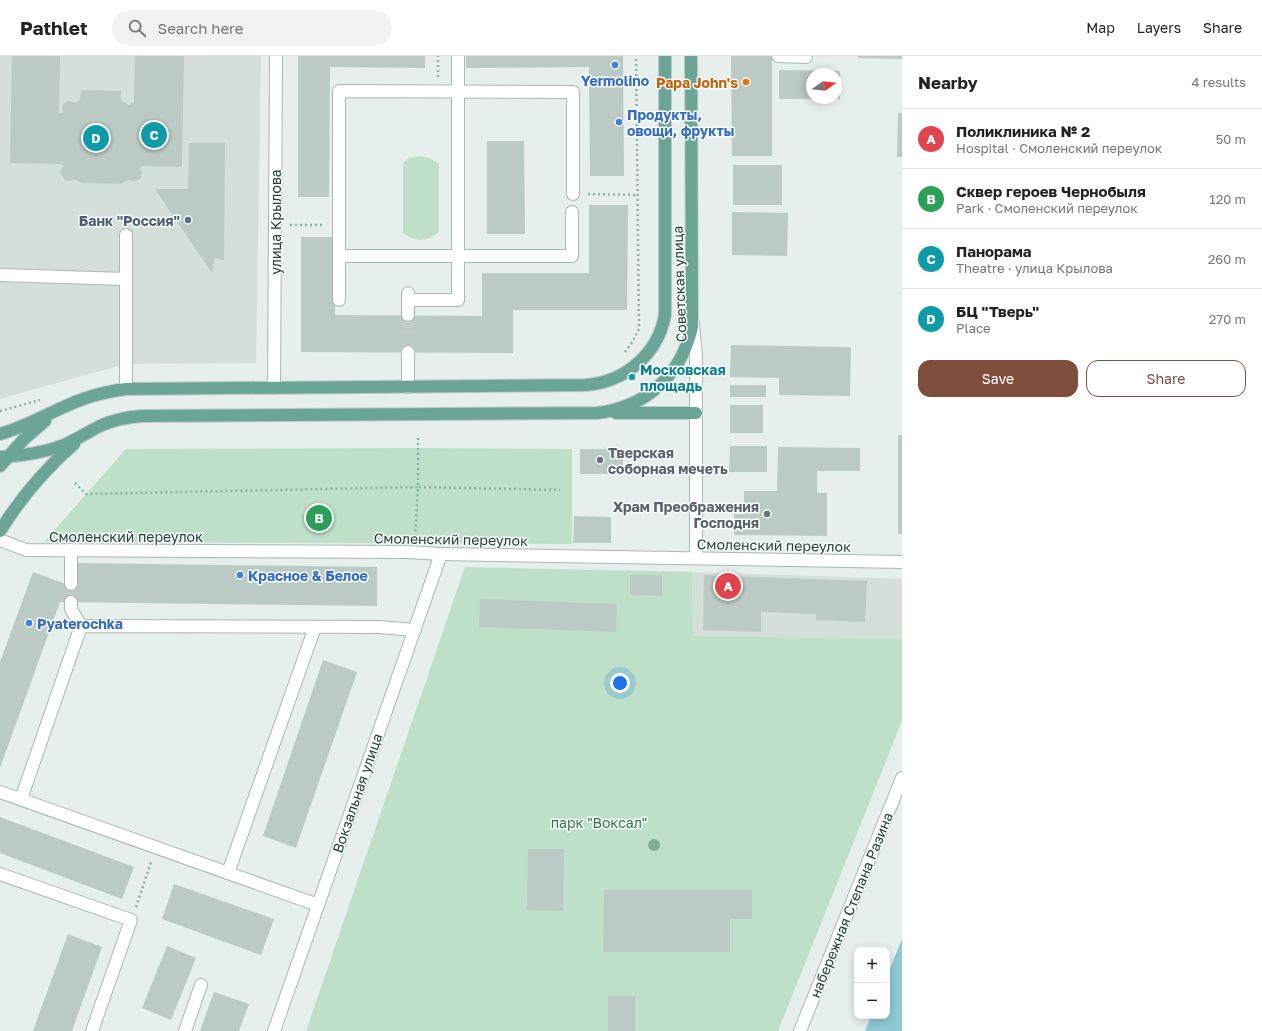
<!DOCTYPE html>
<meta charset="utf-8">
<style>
:root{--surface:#fff;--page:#f2f2f2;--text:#222;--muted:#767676;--line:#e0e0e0;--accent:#804e3d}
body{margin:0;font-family:"Golos Text",sans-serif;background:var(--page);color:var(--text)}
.controls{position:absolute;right:12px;bottom:12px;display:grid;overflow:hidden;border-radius:8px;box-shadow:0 2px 10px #0003}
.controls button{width:36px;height:36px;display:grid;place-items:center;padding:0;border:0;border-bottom:1px solid var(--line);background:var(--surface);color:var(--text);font:20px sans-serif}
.compass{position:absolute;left:806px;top:12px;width:36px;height:36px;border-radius:50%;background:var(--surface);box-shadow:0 2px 10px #0003;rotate:75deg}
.you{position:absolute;left:620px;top:627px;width:14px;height:14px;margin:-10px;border:3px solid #fff;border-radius:50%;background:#1a73e8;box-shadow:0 0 0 6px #1a73e833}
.badge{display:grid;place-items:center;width:26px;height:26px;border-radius:50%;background:var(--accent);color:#fff;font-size:13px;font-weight:700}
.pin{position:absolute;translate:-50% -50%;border:2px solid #fff;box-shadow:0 1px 4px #0006}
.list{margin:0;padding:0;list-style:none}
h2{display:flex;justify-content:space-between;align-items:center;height:52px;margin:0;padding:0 16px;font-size:17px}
h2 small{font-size:13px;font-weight:400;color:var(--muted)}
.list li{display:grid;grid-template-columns:26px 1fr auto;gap:12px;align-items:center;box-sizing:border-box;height:60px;padding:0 16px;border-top:1px solid var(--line)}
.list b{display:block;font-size:15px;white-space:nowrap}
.list p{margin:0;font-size:13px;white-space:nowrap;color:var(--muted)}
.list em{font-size:13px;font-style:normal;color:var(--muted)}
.actions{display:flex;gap:8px;padding:12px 16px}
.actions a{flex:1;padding:9px 0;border:1px solid var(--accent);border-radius:12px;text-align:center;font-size:14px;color:var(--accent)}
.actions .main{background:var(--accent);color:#fff}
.icon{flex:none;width:22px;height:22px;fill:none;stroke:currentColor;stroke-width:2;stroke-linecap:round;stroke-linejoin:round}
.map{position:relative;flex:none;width:902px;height:975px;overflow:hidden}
header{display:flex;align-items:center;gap:24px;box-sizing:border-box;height:56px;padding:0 20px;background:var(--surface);border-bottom:1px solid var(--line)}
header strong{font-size:19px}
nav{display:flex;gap:22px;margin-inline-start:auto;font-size:14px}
.search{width:280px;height:36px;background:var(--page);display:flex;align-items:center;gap:10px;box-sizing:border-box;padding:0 14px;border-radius:22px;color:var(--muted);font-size:15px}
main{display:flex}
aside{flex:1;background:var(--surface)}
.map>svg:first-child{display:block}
.built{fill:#d4dfda}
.green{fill:#bfe0c8}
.water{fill:#8ec9d4}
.building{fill:#bbcac4}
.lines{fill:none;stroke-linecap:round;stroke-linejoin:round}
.minor-tunnel{stroke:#bfccc8;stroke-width:12;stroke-dasharray:12 6;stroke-linecap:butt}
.minor-casing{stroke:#a8b8b2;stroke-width:14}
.major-casing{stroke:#c2cac8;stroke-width:14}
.path{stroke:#86b3a5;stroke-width:2.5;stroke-dasharray:2 3;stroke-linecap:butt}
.minor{stroke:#fff;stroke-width:12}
.major{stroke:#6aa596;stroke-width:12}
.tree{fill:#80af93}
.shop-dot{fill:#3f7fe0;stroke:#f7fbf9;stroke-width:1.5}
.food-dot{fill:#e8710a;stroke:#f7fbf9;stroke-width:1.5}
.service-dot{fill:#5c6f8a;stroke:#f7fbf9;stroke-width:1.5}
.culture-dot{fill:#0f9aa8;stroke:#f7fbf9;stroke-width:1.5}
.worship-dot{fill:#6b7280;stroke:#f7fbf9;stroke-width:1.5}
.labels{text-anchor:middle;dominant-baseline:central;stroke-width:3;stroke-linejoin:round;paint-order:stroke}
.shop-label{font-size:14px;font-weight:bold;fill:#366cbe;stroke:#f7fbf9;text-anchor:start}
.food-label{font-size:14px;font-weight:bold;fill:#c56008;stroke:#f7fbf9;text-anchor:end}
.service-label{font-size:14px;font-weight:bold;fill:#4e5e75;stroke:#f7fbf9;text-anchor:end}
.street-label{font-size:14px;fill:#24423a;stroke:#f7fbf9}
.culture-label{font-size:14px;font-weight:bold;fill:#0d838f;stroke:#f7fbf9;text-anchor:start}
.worship-label{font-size:14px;font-weight:bold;fill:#5b616d;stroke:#f7fbf9;text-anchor:start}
.park-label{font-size:14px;fill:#2d7a4b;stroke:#f7fbf9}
</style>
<header>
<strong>Pathlet</strong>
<div class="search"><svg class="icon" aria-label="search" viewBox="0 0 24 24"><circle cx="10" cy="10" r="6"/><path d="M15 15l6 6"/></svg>Search here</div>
<nav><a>Map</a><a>Layers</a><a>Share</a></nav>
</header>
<main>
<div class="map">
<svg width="902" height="975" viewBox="0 0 902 975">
<rect width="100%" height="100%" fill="#e6efeb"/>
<!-- built -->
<g class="built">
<polygon points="0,0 261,0 256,307 125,308 0,343"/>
<polygon points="692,516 902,523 902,583 693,580"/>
</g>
<!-- green -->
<g class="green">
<path d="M417,100C426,100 431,102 439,108V176C427,186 416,186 403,177V107L409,102Z"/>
<polygon points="418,392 572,393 572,488 44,486 126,393"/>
<polygon points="465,511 692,516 693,580 902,583 902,665 778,975 306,975"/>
</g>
<!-- water -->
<polygon class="water" points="902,883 902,975 865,975 871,960 887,960 887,920"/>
<!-- building -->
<g class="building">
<polygon points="12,0 60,0 59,57 64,57 62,53 63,48 68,45 71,45 75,47 80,44 81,34 121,35 121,44 129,49 134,46 135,0 184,0 182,111 142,110 140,113 142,117 141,122 135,126 128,124 121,128 82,127 74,123 69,125 64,123 60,116 63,110 61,108 10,107"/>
<polygon points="298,0 425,0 425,12 330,11 329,141 298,141"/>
<polygon points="466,0 623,0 624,120 590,120 589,11 466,12"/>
<polygon points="731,0 772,0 772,100 732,100"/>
<polygon points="858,0 902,0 902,3 858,2"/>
<polygon points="779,14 840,15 840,43 833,43 833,42 836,42 836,18 812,18 812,43 779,43"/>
<polygon points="898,57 902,57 902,101 897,101"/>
<polygon points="487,85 524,85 525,178 487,178"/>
<polygon points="189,87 225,87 224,204 215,202 212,217 155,133 188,133"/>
<rect x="733" y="109" width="49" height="40"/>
<polygon points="589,149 628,149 627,254 513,254 513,297 301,296 301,181 335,181 335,259 482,260 482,217 589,217"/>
<polygon points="732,156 788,157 787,200 732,199"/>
<polygon points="731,289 851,291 850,340 779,339 779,322 730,321"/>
<rect x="730" y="329" width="36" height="12"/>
<rect x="730" y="349" width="33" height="28"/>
<rect x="898" y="379" width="4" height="99"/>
<polygon points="730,390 767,390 767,416 729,416"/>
<polygon points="778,391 860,392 860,415 817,415 817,437 827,437 827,480 734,479 734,458 744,458 744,435 777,435"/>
<rect x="580" y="393" width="43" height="25"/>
<polygon points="574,460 611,461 611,487 573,487"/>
<polygon points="78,507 377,511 377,550 60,546 0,712 0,606 33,516 66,528 78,528"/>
<polygon points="630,519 662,519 662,540 630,539"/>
<polygon points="704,519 867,525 865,566 816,564 816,558 761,556 761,576 703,574"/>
<polygon points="480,543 617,548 616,576 479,571"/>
<polygon points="323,604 357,616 296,792 263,780"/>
<polygon points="0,761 134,811 122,843 0,797"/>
<polygon points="528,793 564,793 563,855 527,854"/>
<polygon points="174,828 274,863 261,899 162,863"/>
<polygon points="604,834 752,834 752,863 730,863 730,896 603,896"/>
<polygon points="68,878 102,891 72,975 33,975"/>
<polygon points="167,890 196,902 171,964 142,952"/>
<polygon points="214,936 249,948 239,975 200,975"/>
<rect x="608" y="940" width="27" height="35"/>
</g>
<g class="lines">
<!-- minor-tunnel -->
<g class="minor-tunnel">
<polyline points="408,296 408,259"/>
<polyline points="71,528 71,546"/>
</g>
<!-- minor casing -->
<g class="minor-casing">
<g id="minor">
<polyline points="778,0 806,1"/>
<polyline points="339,200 572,200 572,156"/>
<polyline points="0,219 126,223"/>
<polyline points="339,244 339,35 573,36 573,138"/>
<polyline points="408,244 458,244 458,0"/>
<polyline points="408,259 408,237"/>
<polyline points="693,267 696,301 696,502"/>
<polyline points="408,296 408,331"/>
<polyline points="274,332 276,0"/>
<polyline points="126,333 126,179"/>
<polyline points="0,484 26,494 408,496 441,498 902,506"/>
<polyline points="71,494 71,528"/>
<polyline points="71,546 71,553 81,570"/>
<polyline points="0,736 318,849"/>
<polyline points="21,743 81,570 379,571 415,574"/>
<polyline points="228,817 315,571"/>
<polyline points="0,818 131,864 92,975"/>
<polyline points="185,975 201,929"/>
<polyline points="274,975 441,498"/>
<polyline points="800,975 902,722"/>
</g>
</g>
<!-- major casing -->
<g class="major-casing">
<g id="major">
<polyline points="616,357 696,357"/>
<path d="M0,378C29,370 55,353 83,343C97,338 111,335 126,333L586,329C625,326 658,298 665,259V0"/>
<path d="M0,401C22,400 43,397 64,389C76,384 88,376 100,370C113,364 127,361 142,360L597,357C647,351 681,319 692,271L691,0"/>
<polyline points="0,410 24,383 45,365"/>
<path d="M0,475C20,443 45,413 74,388"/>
</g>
</g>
<!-- path -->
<g class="path">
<polyline points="438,21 438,0"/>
<polyline points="588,138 638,139"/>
<polyline points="290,169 325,169"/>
<polyline points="625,296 633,285 639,273 636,0"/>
<polyline points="0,355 40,344"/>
<polyline points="418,382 418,431 560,434"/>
<polyline points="75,427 86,438 418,431 415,482"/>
<polyline points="136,851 151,806"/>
</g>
<!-- minor -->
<use href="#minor" class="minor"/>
<!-- major -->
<use href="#major" class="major"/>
</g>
<!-- trees -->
<circle class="tree" cx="654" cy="789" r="6"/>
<!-- markers -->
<g class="shop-dot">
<circle cx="615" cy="9" r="4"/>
<circle cx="619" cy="66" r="4"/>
<circle cx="240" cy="519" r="4"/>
<circle cx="29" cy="567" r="4"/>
</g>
<circle class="food-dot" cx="746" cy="26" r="4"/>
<circle class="service-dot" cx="188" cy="164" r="4"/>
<circle class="culture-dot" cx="632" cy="321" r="4"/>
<g class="worship-dot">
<circle cx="600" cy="404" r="4"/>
<circle cx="767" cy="458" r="4"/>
</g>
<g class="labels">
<!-- shop labels -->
<g class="shop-label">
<text x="615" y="24" text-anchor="middle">Yermolino</text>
<text x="627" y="58">Продукты,<tspan x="627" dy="16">овощи, фрукты</tspan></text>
<text x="248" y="519">Красное &amp; Белое</text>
<text x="37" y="567">Pyaterochka</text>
</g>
<!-- food labels -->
<g class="food-label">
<text x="738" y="26">Papa John's</text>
</g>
<!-- service labels -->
<g class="service-label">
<text x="180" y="164">Банк "Россия"</text>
</g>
<!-- street labels -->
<g class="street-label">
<text transform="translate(275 166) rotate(-90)">улица Крылова</text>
<text transform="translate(679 228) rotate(-92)">Советская улица</text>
<text x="126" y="480">Смоленский переулок</text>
<text transform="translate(451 483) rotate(1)">Смоленский переулок</text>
<text transform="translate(774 489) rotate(1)">Смоленский переулок</text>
<text transform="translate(357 737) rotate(-71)">Вокзальная улица</text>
<text transform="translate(851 849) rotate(-68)">набережная Степана Разина</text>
</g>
<!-- culture labels -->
<g class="culture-label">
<text x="640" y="313">Московская<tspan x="640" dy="16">площадь</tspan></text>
</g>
<!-- worship labels -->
<g class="worship-label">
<text x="608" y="396">Тверская<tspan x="608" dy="16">соборная мечеть</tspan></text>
<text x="759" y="450" text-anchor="end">Храм Преображения<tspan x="759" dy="16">Господня</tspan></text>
</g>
<!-- park labels -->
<g class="park-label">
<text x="599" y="766">парк "Воксал"</text>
</g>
</g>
</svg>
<div class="controls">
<button>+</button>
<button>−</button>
</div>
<svg class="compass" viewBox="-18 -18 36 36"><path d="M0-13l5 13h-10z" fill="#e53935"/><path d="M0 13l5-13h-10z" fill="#767676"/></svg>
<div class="you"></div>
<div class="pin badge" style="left:728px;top:530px;background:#e0444e">A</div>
<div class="pin badge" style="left:319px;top:462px;background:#2e9e5b">B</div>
<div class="pin badge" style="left:154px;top:79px;background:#0f9aa8">C</div>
<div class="pin badge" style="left:96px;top:82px;background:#0f9aa8">D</div>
</div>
<aside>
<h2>Nearby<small>4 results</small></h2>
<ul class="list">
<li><span class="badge" style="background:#e0444e">A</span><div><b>Поликлиника № 2</b><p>Hospital · Смоленский переулок</p></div><em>50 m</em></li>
<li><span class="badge" style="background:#2e9e5b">B</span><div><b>Сквер героев Чернобыля</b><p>Park · Смоленский переулок</p></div><em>120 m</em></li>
<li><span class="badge" style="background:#0f9aa8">C</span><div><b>Панорама</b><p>Theatre · улица Крылова</p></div><em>260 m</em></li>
<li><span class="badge" style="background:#0f9aa8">D</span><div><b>БЦ &quot;Тверь&quot;</b><p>Place</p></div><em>270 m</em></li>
</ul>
<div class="actions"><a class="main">Save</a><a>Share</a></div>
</aside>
</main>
